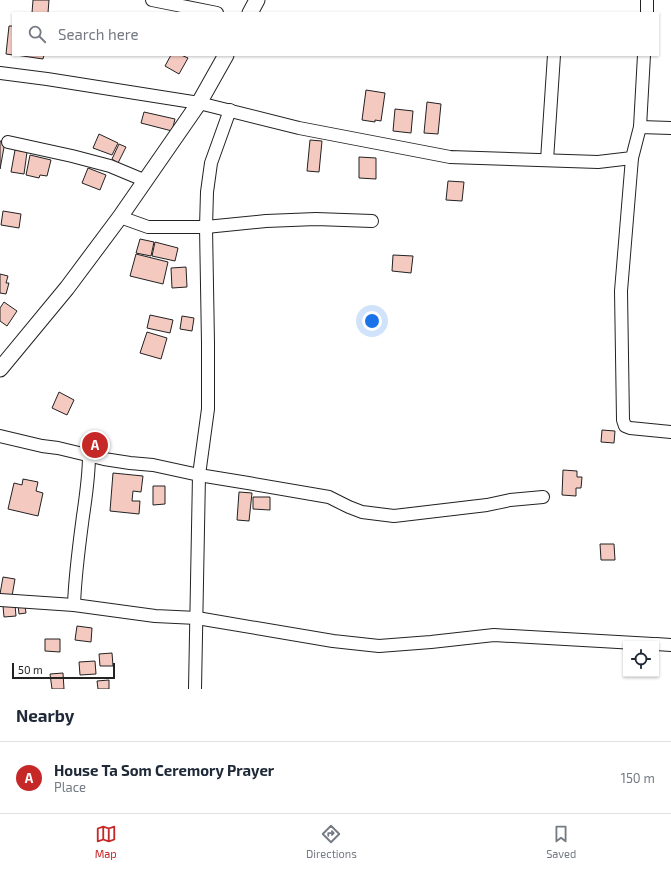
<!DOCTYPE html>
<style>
:root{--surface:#fff;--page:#f6f6f7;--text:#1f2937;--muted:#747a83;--line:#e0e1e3;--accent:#c62828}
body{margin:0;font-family:"Exo 2",sans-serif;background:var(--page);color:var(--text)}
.controls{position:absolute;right:12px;bottom:12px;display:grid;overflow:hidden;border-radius:0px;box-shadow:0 1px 3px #0004}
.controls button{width:36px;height:36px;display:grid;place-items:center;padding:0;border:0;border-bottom:1px solid var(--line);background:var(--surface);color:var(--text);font:20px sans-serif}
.scale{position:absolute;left:12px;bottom:10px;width:103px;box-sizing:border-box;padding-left:4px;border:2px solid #222;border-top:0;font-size:11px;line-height:14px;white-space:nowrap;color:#222;-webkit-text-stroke:3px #fff;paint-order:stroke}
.you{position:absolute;left:372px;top:321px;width:14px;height:14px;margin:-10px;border:3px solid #fff;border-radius:50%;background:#1a73e8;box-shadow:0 0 0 6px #1a73e833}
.badge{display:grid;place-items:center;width:26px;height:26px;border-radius:50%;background:var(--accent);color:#fff;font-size:13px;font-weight:700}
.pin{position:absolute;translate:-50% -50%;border:2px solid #fff;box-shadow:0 1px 4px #0006}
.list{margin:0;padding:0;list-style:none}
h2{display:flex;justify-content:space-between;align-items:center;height:52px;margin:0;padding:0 16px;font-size:17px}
h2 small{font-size:13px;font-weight:400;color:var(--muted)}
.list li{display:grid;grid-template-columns:26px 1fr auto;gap:12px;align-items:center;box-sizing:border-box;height:72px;padding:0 16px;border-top:1px solid var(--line)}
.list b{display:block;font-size:15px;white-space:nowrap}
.list p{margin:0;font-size:13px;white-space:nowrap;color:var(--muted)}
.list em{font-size:13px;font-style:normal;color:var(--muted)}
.icon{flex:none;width:22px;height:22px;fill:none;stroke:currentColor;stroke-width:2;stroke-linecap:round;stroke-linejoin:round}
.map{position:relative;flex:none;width:671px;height:689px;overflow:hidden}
.search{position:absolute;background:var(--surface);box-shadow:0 1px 3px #0004;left:12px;right:12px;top:12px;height:44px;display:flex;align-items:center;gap:10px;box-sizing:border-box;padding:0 14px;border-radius:0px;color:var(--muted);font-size:15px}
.sheet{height:124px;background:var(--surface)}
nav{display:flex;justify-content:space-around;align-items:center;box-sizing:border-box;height:56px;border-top:1px solid var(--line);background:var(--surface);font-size:11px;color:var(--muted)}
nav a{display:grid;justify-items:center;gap:2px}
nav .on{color:var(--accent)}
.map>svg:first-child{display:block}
.building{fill:#f3c9c0;stroke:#222}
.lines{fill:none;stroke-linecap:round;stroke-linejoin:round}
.minor-casing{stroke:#222;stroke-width:14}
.tertiary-casing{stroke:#222;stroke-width:17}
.minor{stroke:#fff;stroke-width:12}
.tertiary{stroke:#fff;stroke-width:15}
</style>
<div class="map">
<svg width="671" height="689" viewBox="0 0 671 689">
<rect width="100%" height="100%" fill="#fff"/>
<!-- building -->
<g class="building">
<polygon points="33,0 49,0 48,13 32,13"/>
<polygon points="9,26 13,26 13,55 6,54"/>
<polygon points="16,55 44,55 43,59"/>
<polygon points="171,55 181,55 188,58 179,74 165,66"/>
<polygon points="366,90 385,93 381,121 375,120 375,122 362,120"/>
<polygon points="427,102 441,104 438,134 424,133"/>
<polygon points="395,109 413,111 411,133 393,131"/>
<polygon points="144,112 175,119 172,131 141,123"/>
<polygon points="99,134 118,143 112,155 93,148"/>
<polygon points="310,140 322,141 319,172 307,171"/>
<polygon points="0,141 5,142 0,169"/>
<polygon points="119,144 126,147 118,163 112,159"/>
<polygon points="15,150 27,152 24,174 11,172"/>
<polygon points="30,155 51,160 47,176 40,175 39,178 26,175"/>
<polygon points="359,157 376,158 376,179 359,178"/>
<polygon points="88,168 106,175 100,190 82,183"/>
<polygon points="448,181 464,182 462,201 446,200"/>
<polygon points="3,211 21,214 19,228 1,225"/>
<polygon points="140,239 154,242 151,256 136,253"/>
<polygon points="155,242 178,248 175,261 152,256"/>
<polygon points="136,254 168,262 163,284 130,276"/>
<polygon points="393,255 413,256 411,273 392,271"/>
<polygon points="186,267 187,287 172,288 171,268"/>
<polygon points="0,274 8,276 6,283 9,283 6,294 0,293"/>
<polygon points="4,302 17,311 7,326 0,321 0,308"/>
<polygon points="150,315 173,320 170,333 147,328"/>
<polygon points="182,316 194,318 192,331 180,329"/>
<polygon points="147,332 167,338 161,359 140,353"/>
<polygon points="59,392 74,400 67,415 52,408"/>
<polygon points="602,430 615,431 614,443 601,442"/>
<polygon points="563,470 577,471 577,477 582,477 581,488 576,488 576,496 562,495"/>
<polygon points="113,473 143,476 141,492 133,491 132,501 140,501 139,514 110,511"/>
<polygon points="23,479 38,482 36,491 43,493 38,516 8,509 14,483 22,485"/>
<polygon points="153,486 165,486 165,504 153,505"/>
<polygon points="239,492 252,493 249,521 237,520"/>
<polygon points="253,497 270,497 270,510 253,509"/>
<polygon points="600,544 614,544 615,560 601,560"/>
<polygon points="3,577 15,579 12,596 0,594"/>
<polygon points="15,605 16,616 4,617 3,606"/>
<polygon points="18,605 25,606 26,613 19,614"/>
<polygon points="77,626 92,628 91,642 75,640"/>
<polygon points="45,639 60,639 60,652 45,651"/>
<polygon points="112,653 113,666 100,666 99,654"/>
<polygon points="95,661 96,674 80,675 79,662"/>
<polygon points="63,673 64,689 52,689 50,674"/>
<polygon points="109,680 109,689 98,689 97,681"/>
</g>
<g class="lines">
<!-- minor casing -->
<g class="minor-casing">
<g id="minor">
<polyline points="152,0 217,13"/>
<polyline points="647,13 647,0"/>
<polyline points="0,73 47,79 199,103 299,128 450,157 598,162 632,158 640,127 671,128"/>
<polyline points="640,127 644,55"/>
<polyline points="8,142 72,156 110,166 146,181"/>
<polyline points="632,158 621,291 623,420 625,426 630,428 671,432"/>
<polyline points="547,160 554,55"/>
<polyline points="120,217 148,227 206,227 266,221 316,219 372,221"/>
<polyline points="0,436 42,446 58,448 104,459 130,463 153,465 199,475 248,483 329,497 349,507 362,512 394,516 487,505 510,500 543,497"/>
<polyline points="0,600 74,605 155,616 197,618 333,641 379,646 431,642 494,635 653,644"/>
<path d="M74,605C75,575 79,546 83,516C86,496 89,476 89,455"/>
<polyline points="656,644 671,645"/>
<polyline points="195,689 199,475 208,409 208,343 206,227 207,192 211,163 230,110"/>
</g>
</g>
<!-- tertiary casing -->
<g class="tertiary-casing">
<g id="tertiary">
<polyline points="250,13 257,0"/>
<polyline points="0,369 67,288 120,217 199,103 226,55"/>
</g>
</g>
<!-- minor -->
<use href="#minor" class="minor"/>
<!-- tertiary -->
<use href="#tertiary" class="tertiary"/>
</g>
</svg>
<div class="controls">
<button><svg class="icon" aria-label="locate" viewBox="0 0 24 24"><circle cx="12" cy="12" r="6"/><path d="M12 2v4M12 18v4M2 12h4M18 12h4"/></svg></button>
</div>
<div class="scale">50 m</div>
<div class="you"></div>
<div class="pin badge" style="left:95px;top:445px">A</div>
<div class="search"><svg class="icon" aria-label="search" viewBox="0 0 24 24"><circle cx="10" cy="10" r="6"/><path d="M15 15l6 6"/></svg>Search here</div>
</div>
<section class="sheet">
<h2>Nearby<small></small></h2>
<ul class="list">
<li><span class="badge">A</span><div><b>House Ta Som Ceremory Prayer</b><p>Place</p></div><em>150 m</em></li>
</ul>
</section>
<nav>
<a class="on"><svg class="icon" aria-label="map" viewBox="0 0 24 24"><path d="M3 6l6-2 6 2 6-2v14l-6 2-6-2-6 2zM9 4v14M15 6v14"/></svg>Map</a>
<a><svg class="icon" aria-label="directions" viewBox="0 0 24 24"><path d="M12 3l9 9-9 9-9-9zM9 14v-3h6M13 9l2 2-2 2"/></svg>Directions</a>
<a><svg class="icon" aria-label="saved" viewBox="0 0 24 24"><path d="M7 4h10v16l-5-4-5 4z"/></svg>Saved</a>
</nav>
